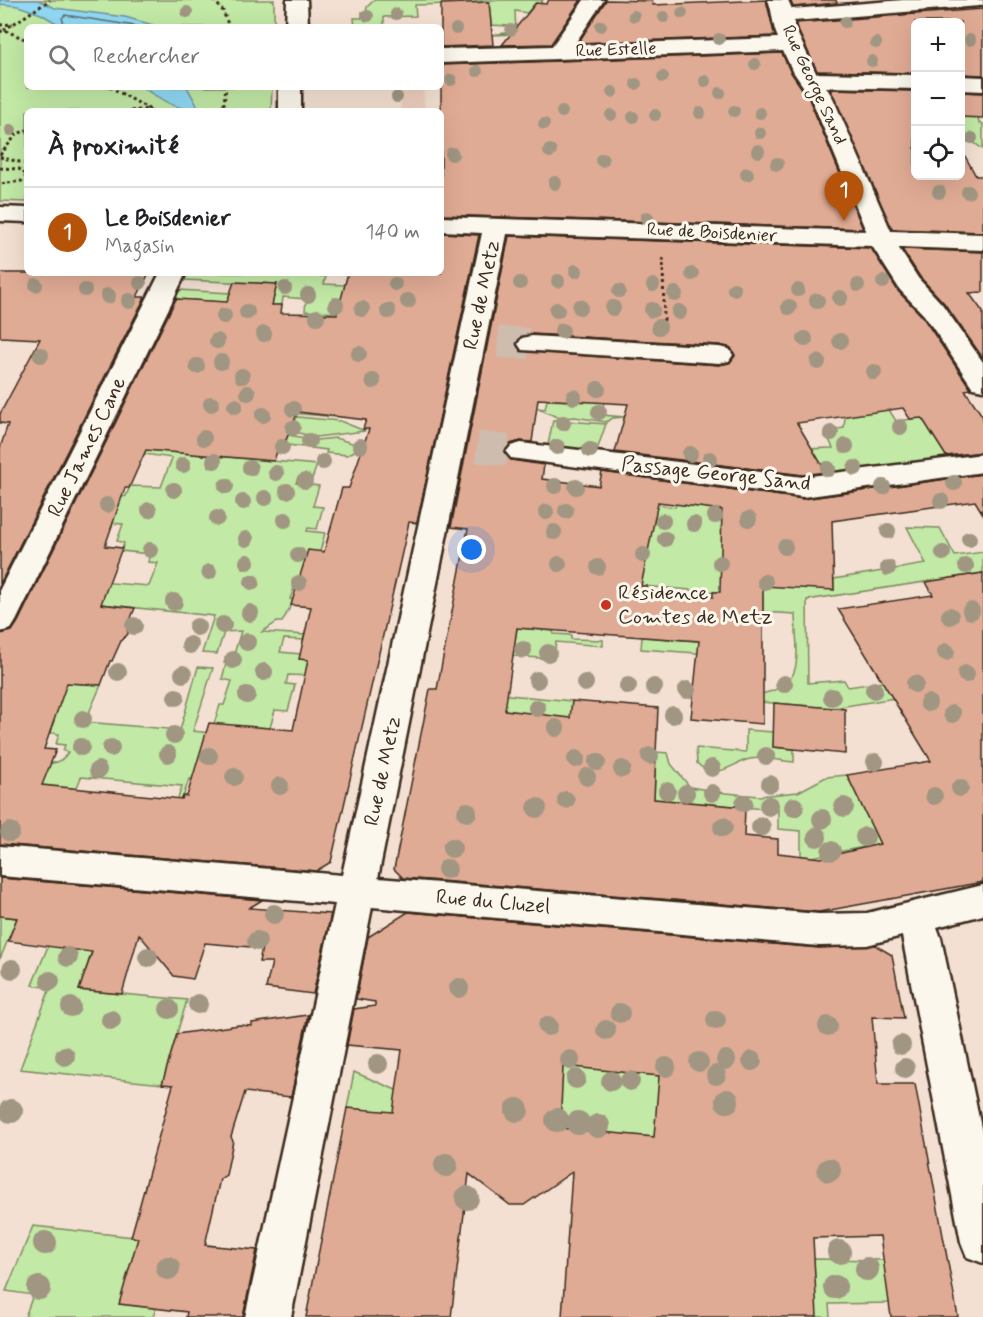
<!DOCTYPE html>
<html lang="fr">
<meta charset="utf-8">
<style>
:root{--surface:#fff;--page:#f2f2f2;--text:#202124;--muted:#757577;--line:#e0e0e0;--accent:#b45309}
body{margin:0;font-family:Mynerve,sans-serif;background:var(--page);color:var(--text)}
.controls{position:absolute;right:18px;top:18px;display:grid;overflow:hidden;border-radius:9px;box-shadow:0 6px 24px #0002}
.controls button{width:54px;height:54px;display:grid;place-items:center;padding:0;border:0;border-bottom:2px solid var(--line);background:var(--surface);color:var(--text);font:30px sans-serif}
.you{position:absolute;left:472px;top:550px;width:21px;height:21px;margin:-15px;border:4px solid #fff;border-radius:50%;background:#1a73e8;box-shadow:0 0 0 9px #1a73e833}
.badge{display:grid;place-items:center;width:39px;height:39px;border-radius:50%;background:var(--accent);color:#fff;font-size:20px;font-weight:700}
.pin{position:absolute;translate:-50% -50px;filter:drop-shadow(0 2px 3px #0008)}
.pin::after{content:'';position:absolute;top:32px;width:21px;height:18px;background:inherit;clip-path:polygon(0 0,100% 0,50% 100%)}
.list{margin:0;padding:0;list-style:none}
h2{display:flex;justify-content:space-between;align-items:center;height:78px;margin:0;padding:0 24px;font-size:26px}
h2 small{font-size:20px;font-weight:400;color:var(--muted)}
.list li{display:grid;grid-template-columns:39px 1fr auto;gap:18px;align-items:center;box-sizing:border-box;height:90px;padding:0 24px;border-top:2px solid var(--line)}
.list b{display:block;font-size:22px;white-space:nowrap}
.list p{margin:0;font-size:20px;white-space:nowrap;color:var(--muted)}
.list em{font-size:20px;font-style:normal;color:var(--muted)}
.icon{flex:none;width:33px;height:33px;fill:none;stroke:currentColor;stroke-width:2;stroke-linecap:round;stroke-linejoin:round}
.map{position:relative;flex:none;width:983px;height:1317px;overflow:hidden}
.search{position:absolute;background:var(--surface);box-shadow:0 6px 24px #0002;left:24px;top:24px;width:420px;height:66px;display:flex;align-items:center;gap:15px;box-sizing:border-box;padding:0 21px;border-radius:9px;color:var(--muted);font-size:22px}
.panel{position:absolute;background:var(--surface);box-shadow:0 6px 24px #0002;left:24px;top:108px;width:420px;height:168px;border-radius:9px}
.map>svg:first-child{display:block}
.built{fill:#edd0bf}
.green{fill:#c2e9a5;stroke:#7e8a62;stroke-width:1.5}
.water{fill:#91d9f3;stroke:#6f939e;stroke-width:1.5}
.lines{fill:none;stroke-linecap:round;stroke-linejoin:round}
.shore{stroke:#5d7073;stroke-width:1.5}
.building{fill:#e0ab94;stroke:#3b2a1e;stroke-width:1.5;fill-rule:evenodd}
.minor-tunnel{stroke:#cebcae;stroke-width:31;stroke-dasharray:31 15;stroke-linecap:butt}
.minor-casing{stroke:#3b2a1e;stroke-width:5}
.path{stroke:#3b2a1e;stroke-width:3;stroke-dasharray:3 3;stroke-linecap:butt}
.minor{fill:#fbf7ec;fill-rule:evenodd}
.tree{fill:#a09682}
.poi-dot{fill:#c8321e;stroke:#fbf7ec;stroke-width:2}
.labels{text-anchor:middle;dominant-baseline:central;stroke-width:6;stroke-linejoin:round;paint-order:stroke}
.far-street-label{font-size:18px;fill:#3b2a1e;stroke:#fbf7ec}
.street-label{font-size:21px;fill:#3b2a1e;stroke:#fbf7ec}
.poi-label{font-size:21px;fill:#3b2a1e;stroke:#fbf7ec;text-anchor:start}
</style>
<div class="map">
<svg width="983" height="1317" viewBox="0 0 983 1317">
<rect width="100%" height="100%" fill="#f3e0d2"/>
<filter id="ink" filterUnits="userSpaceOnUse"><feTurbulence type="fractalNoise" baseFrequency=".0167" numOctaves="2"/><feDisplacementMap in="SourceGraphic" scale="12" xChannelSelector="R" yChannelSelector="G"/><feConvolveMatrix kernelMatrix="1 2 1 2 8 2 1 2 1" color-interpolation-filters="sRGB"/></filter>
<g filter="url(#ink)">
<!-- built -->
<polygon class="built" points="402,87 423,87 425,111 400,111"/>
<!-- green -->
<g class="green">
<polygon points="0,0 274,0 274,27 27,27 27,87 272,87 271,111 27,111 27,202 0,201"/>
<polygon points="374,0 449,0 450,4 415,5 416,16 384,17 384,27 355,27 354,18 362,18 362,12 366,12 367,7"/>
<polygon points="458,0 543,0 540,4 535,3 527,13 515,11 516,34 492,35 511,32 508,26 491,25 489,2 459,3"/>
<polygon points="961,111 976,112 979,123 983,124 983,149 974,143 961,141"/>
<polygon points="188,273 320,273 320,276 326,276 324,284 345,285 348,274 353,274 339,313 305,311 306,299 283,297 282,305 272,305 175,299 179,290 230,293 228,302 272,304 277,284 184,280"/>
<polygon points="609,367 602,415 625,417 613,418 606,422 575,417 559,418 537,408 545,409 547,400 570,401"/>
<polygon points="878,393 896,421 922,418 950,462 860,475 850,470 802,475 803,449 833,448 825,431 844,428 845,416"/>
<polygon points="203,398 338,407 336,417 278,412 277,415 340,421 365,431 316,437 290,431 292,423"/>
<polygon points="553,420 606,424 597,450 588,455 547,450"/>
<polygon points="288,435 317,440 335,438 352,443 366,441 363,449 359,448 348,455 326,453 327,450 280,444 281,441 286,442"/>
<path d="M146,450L317,465L312,479L298,477L296,483L319,486L313,506L323,507L317,529L308,528L307,531L325,533L320,552L303,588H294L290,599L294,600L282,622H277L262,632L306,635L305,640L284,639L280,652L301,654L318,661L314,676L288,675L286,684L295,685L288,711L275,710L270,728L258,727L255,737L226,782L189,779L179,809L175,808L182,786L81,777L67,814L17,760C36,762 57,771 68,752L63,751L65,745L56,744L59,734L32,730L65,683L101,685L85,722L180,730L198,667L213,668L193,731L211,733L220,705H224L232,681L222,679L226,664L224,663L228,654H234L241,631L224,632L217,654L202,653L214,616L90,603L99,582L149,586L158,563L148,562L150,554L121,551L124,543L117,541L123,524L69,520L82,494L122,497L126,496L130,486L161,487L172,458L144,454Z"/>
<path d="M677,501L739,512L834,590V579L926,564L907,527L940,528L955,556L983,552V573L807,600L808,683L844,680L848,687L937,674L907,696L809,712L808,706L725,699C747,696 784,696 794,672C800,656 795,631 795,614L763,612V596L533,577L649,544L657,505L675,507Z"/>
<polygon points="517,628 553,631 554,634 571,635 571,639 603,640 603,646 556,642 554,659 513,656"/>
<polygon points="642,637 710,642 710,654 641,649"/>
<polygon points="476,692 572,701 567,757 473,708"/>
<path d="M746,730L774,732L773,747L794,749V762C781,761 762,756 750,759C731,763 715,783 697,763L696,748L746,752Z"/>
<polygon points="656,752 668,753 671,764 690,787 726,793 759,796 798,792 826,777 847,775 880,844 812,857 801,856 801,831 778,829 778,810 654,799"/>
<polygon points="0,916 17,918 0,959"/>
<polygon points="98,933 79,990 187,1000 162,1084 20,1069 50,988 32,985 49,944"/>
<polygon points="678,1018 654,1137 556,1128 563,1066"/>
<polygon points="354,1072 464,1119 347,1108"/>
<polygon points="33,1226 216,1246 203,1301 156,1308 153,1317 25,1317 33,1295 6,1291"/>
<polygon points="814,1259 886,1260 891,1303 829,1304 830,1317 816,1317"/>
</g>
<!-- water -->
<g class="water">
<polygon points="0,0 38,0 55,8 125,17 160,27 63,27 41,14 18,6 0,4"/>
<path d="M142,87H187L199,109C178,112 159,98 142,87Z"/>
</g>
<g class="lines">
<!-- shore -->
<polyline class="shore" points="65,27 62,18 65,15 142,27"/>
</g>
<!-- building -->
<g class="building">
<polygon points="549,0 581,0 551,44 502,45 536,3 546,4"/>
<polygon points="606,0 652,1 653,5 766,0 775,36 578,43"/>
<polygon points="790,0 836,0 837,3 793,7"/>
<polygon points="489,2 493,45 441,47 441,4"/>
<polygon points="983,9 983,75 960,74 960,22 915,22 915,73 817,71 796,26 796,23"/>
<polygon points="782,53 790,71 809,99 863,229 441,215 441,65"/>
<polygon points="830,89 915,91 915,176 960,176 960,147 976,176 983,176 983,232 892,229"/>
<polygon points="960,92 983,93 983,118 960,117"/>
<path d="M441,233L479,235L417,523L409,522L331,862L316,871L0,844V634L12,631L18,622L176,299L227,302L234,282L277,284L272,305H282L281,313L337,314L348,273H441ZM298,412L366,420L363,429H369L349,488H342L324,552L308,550L291,605L311,607L299,659L308,660L293,730L209,723L187,796H183L182,799L42,785L56,750L44,749L67,683L101,685L110,661H112L121,641L128,634L127,628L135,608L101,604L122,548L105,546L125,488H129L146,450L274,461L280,441L285,442Z"/>
<path d="M509,236L871,248L898,291L922,316L971,389L965,390L983,417V452L946,456L922,418L910,419L903,408L797,423L826,472L803,475L615,452L628,404L538,399L532,442L521,441L510,444L504,452L511,460L544,465L542,479L599,486L602,472L803,499L983,474V514L975,501L832,521L834,590L763,586V724L691,718L699,641L517,628L505,710L570,718L572,701L658,708L654,799L745,807L744,836L778,839V853L821,858L880,844L847,775L931,761L838,609L933,595L926,582L983,573V882L819,912L403,878L394,869L430,689H437L468,529L451,527ZM532,334L719,345L731,348L735,356L729,363L719,365L520,351L516,345L520,337ZM658,502L722,510L720,592H713V597L647,592V586H641Z"/>
<polygon points="902,249 983,252 983,292 969,293 983,312 983,358 944,303 920,277"/>
<polygon points="0,273 149,273 137,297 145,297 0,584 0,448 8,424 0,423 0,414 40,339 0,337"/>
<polygon points="774,703 845,709 845,754 773,747"/>
<polygon points="0,878 262,900 249,908 331,914 313,994 266,988 272,962 259,962 262,948 205,943 193,979 174,976 139,934 122,994 79,990 92,952 8,941 17,918 0,916"/>
<path d="M408,912L819,948L875,945L892,955L904,1018L872,1017L878,1084H915L958,1317H891L880,1236L813,1238L817,1317H562L572,1172L524,1205H510L469,1174L451,1317H306L347,1108L393,1112L402,1050L347,1045L354,1009L375,1006V1002L356,999L368,937ZM563,1066L659,1076L654,1137L560,1128Z"/>
<polygon points="308,1015 291,1097 245,1092 231,1137 233,1141 226,1175 220,1179 205,1245 257,1250 243,1317 186,1317 187,1312 119,1304 138,1238 131,1237 173,1085 162,1084 177,1034 239,1025 252,1026 252,1023"/>
</g>
<g class="lines">
<!-- minor-tunnel -->
<g class="minor-tunnel">
<polyline points="498,342 532,344"/>
<polyline points="477,447 521,452"/>
</g>
<!-- minor casing -->
<g class="minor-casing">
<g id="minor">
<polygon points="287,0 307,0 308,27 286,27"/>
<path d="M584,0H604L574,45L778,38C772,25 773,13 768,0H788L792,9L903,0H983V5L979,6L794,21V26L816,73L916,75V89L826,87L833,98L891,231L983,234V250L898,247L918,278L942,304L983,362V390L973,388L924,315L900,290L872,246L507,234L378,878L819,914L867,913L983,885V915L937,927L941,938L983,1137V1263L967,1257L961,1242L902,936L867,945L819,946L372,907L291,1317H245L335,904L0,876V846L342,875L482,233L441,231V217L866,231L811,98L792,70L783,51L441,63V49L552,46Z"/>
<polygon points="960,76 983,77 983,91 960,90"/>
<rect x="279" y="87" width="22" height="24"/>
<polygon points="0,207 27,208 27,222 0,221"/>
<polygon points="160,273 186,273 16,621 11,629 0,632 0,589"/>
<polygon points="532,336 719,347 729,349 733,355 729,361 719,363 522,350 518,344 522,338"/>
<polygon points="521,443 803,477 983,454 983,472 803,497 511,458 506,452 511,446"/>
</g>
</g>
<!-- path -->
<g class="path">
<polyline points="214,0 223,11 229,27"/>
<polyline points="0,25 13,24"/>
<polyline points="4,30 50,0"/>
<polyline points="0,32 4,30 27,40"/>
<polyline points="110,87 149,109 129,111"/>
<polyline points="223,111 226,87"/>
<polyline points="0,155 17,134 27,130"/>
<polyline points="0,157 27,164"/>
<polyline points="0,168 19,169 27,175 22,181 0,184"/>
<polyline points="663,258 664,325"/>
</g>
<!-- minor -->
<use href="#minor" class="minor"/>
</g>
<!-- trees -->
<g class="tree">
<circle cx="187" cy="12" r="6"/>
<circle cx="682" cy="13" r="6"/>
<circle cx="396" cy="14" r="6"/>
<circle cx="368" cy="16" r="6"/>
<circle cx="634" cy="16" r="6"/>
<circle cx="664" cy="17" r="6"/>
<circle cx="845" cy="22" r="6"/>
<circle cx="601" cy="26" r="6"/>
<circle cx="456" cy="29" r="6"/>
<circle cx="511" cy="30" r="6"/>
<circle cx="719" cy="39" r="6"/>
<circle cx="970" cy="40" r="6"/>
<circle cx="876" cy="43" r="6"/>
<circle cx="872" cy="61" r="6"/>
<circle cx="755" cy="64" r="6"/>
<circle cx="477" cy="71" r="6"/>
<circle cx="663" cy="77" r="6"/>
<circle cx="451" cy="80" r="6"/>
<circle cx="705" cy="81" r="6"/>
<circle cx="636" cy="84" r="6"/>
<circle cx="612" cy="92" r="6"/>
<circle cx="720" cy="93" r="6"/>
<circle cx="397" cy="97" r="6"/>
<circle cx="734" cy="111" r="6"/>
<circle cx="562" cy="112" r="6"/>
<circle cx="700" cy="113" r="6"/>
<circle cx="760" cy="113" r="6"/>
<circle cx="611" cy="115" r="6"/>
<circle cx="655" cy="115" r="6"/>
<circle cx="633" cy="117" r="6"/>
<circle cx="544" cy="124" r="6"/>
<circle cx="11" cy="130" r="6"/>
<circle cx="760" cy="133" r="6"/>
<circle cx="972" cy="138" r="6"/>
<circle cx="550" cy="151" r="7"/>
<circle cx="758" cy="151" r="7"/>
<circle cx="452" cy="154" r="7"/>
<circle cx="602" cy="160" r="7"/>
<circle cx="777" cy="164" r="7"/>
<circle cx="747" cy="174" r="7"/>
<circle cx="555" cy="183" r="7"/>
<circle cx="939" cy="192" r="7"/>
<circle cx="968" cy="192" r="7"/>
<circle cx="647" cy="218" r="7"/>
<circle cx="576" cy="271" r="7"/>
<circle cx="692" cy="274" r="7"/>
<circle cx="558" cy="281" r="7"/>
<circle cx="883" cy="282" r="7"/>
<circle cx="140" cy="283" r="7"/>
<circle cx="520" cy="283" r="7"/>
<circle cx="395" cy="284" r="7"/>
<circle cx="36" cy="285" r="7"/>
<circle cx="653" cy="285" r="7"/>
<circle cx="858" cy="285" r="7"/>
<circle cx="285" cy="288" r="7"/>
<circle cx="734" cy="289" r="7"/>
<circle cx="85" cy="290" r="7"/>
<circle cx="798" cy="290" r="7"/>
<circle cx="619" cy="291" r="7"/>
<circle cx="675" cy="294" r="8"/>
<circle cx="308" cy="295" r="8"/>
<circle cx="108" cy="296" r="8"/>
<circle cx="840" cy="298" r="8"/>
<circle cx="129" cy="301" r="8"/>
<circle cx="408" cy="301" r="8"/>
<circle cx="817" cy="301" r="8"/>
<circle cx="336" cy="305" r="8"/>
<circle cx="580" cy="307" r="8"/>
<circle cx="789" cy="307" r="8"/>
<circle cx="613" cy="308" r="8"/>
<circle cx="362" cy="309" r="8"/>
<circle cx="557" cy="310" r="8"/>
<circle cx="652" cy="310" r="8"/>
<circle cx="388" cy="311" r="8"/>
<circle cx="247" cy="312" r="8"/>
<circle cx="679" cy="312" r="8"/>
<circle cx="224" cy="316" r="8"/>
<circle cx="317" cy="317" r="8"/>
<circle cx="659" cy="327" r="8"/>
<circle cx="562" cy="331" r="8"/>
<circle cx="264" cy="334" r="8"/>
<circle cx="805" cy="339" r="8"/>
<circle cx="217" cy="341" r="8"/>
<circle cx="840" cy="341" r="8"/>
<circle cx="359" cy="354" r="8"/>
<circle cx="41" cy="355" r="8"/>
<circle cx="221" cy="362" r="8"/>
<circle cx="818" cy="362" r="8"/>
<circle cx="197" cy="366" r="8"/>
<circle cx="874" cy="372" r="8"/>
<circle cx="242" cy="376" r="8"/>
<circle cx="373" cy="381" r="8"/>
<circle cx="598" cy="389" r="8"/>
<circle cx="248" cy="393" r="8"/>
<circle cx="574" cy="397" r="8"/>
<circle cx="211" cy="404" r="8"/>
<circle cx="235" cy="406" r="8"/>
<circle cx="293" cy="409" r="8"/>
<circle cx="599" cy="412" r="8"/>
<circle cx="263" cy="415" r="8"/>
<circle cx="563" cy="423" r="8"/>
<circle cx="900" cy="427" r="8"/>
<circle cx="293" cy="428" r="8"/>
<circle cx="831" cy="433" r="8"/>
<circle cx="204" cy="438" r="8"/>
<circle cx="309" cy="441" r="8"/>
<circle cx="360" cy="446" r="8"/>
<circle cx="846" cy="446" r="8"/>
<circle cx="282" cy="447" r="8"/>
<circle cx="557" cy="447" r="8"/>
<circle cx="590" cy="450" r="8"/>
<circle cx="690" cy="454" r="8"/>
<circle cx="710" cy="459" r="8"/>
<circle cx="214" cy="461" r="8"/>
<circle cx="323" cy="462" r="8"/>
<circle cx="183" cy="465" r="8"/>
<circle cx="250" cy="468" r="8"/>
<circle cx="855" cy="468" r="8"/>
<circle cx="828" cy="469" r="8"/>
<circle cx="276" cy="473" r="8"/>
<circle cx="305" cy="481" r="8"/>
<circle cx="954" cy="483" r="8"/>
<circle cx="226" cy="486" r="8"/>
<circle cx="555" cy="486" r="8"/>
<circle cx="576" cy="487" r="8"/>
<circle cx="883" cy="487" r="8"/>
<circle cx="174" cy="490" r="8"/>
<circle cx="287" cy="491" r="8"/>
<circle cx="265" cy="498" r="8"/>
<circle cx="941" cy="501" r="8"/>
<circle cx="243" cy="502" r="8"/>
<circle cx="107" cy="505" r="8"/>
<circle cx="149" cy="510" r="8"/>
<circle cx="566" cy="511" r="8"/>
<circle cx="546" cy="512" r="8"/>
<circle cx="715" cy="516" r="8"/>
<circle cx="217" cy="518" r="8"/>
<circle cx="749" cy="519" r="8"/>
<circle cx="285" cy="520" r="8"/>
<circle cx="663" cy="521" r="8"/>
<circle cx="694" cy="524" r="8"/>
<circle cx="888" cy="531" r="8"/>
<circle cx="554" cy="532" r="8"/>
<circle cx="246" cy="539" r="8"/>
<circle cx="665" cy="539" r="8"/>
<circle cx="969" cy="539" r="8"/>
<circle cx="785" cy="547" r="8"/>
<circle cx="150" cy="550" r="8"/>
<circle cx="943" cy="553" r="8"/>
<circle cx="298" cy="555" r="8"/>
<circle cx="643" cy="555" r="8"/>
<circle cx="247" cy="562" r="8"/>
<circle cx="720" cy="563" r="8"/>
<circle cx="559" cy="564" r="8"/>
<circle cx="966" cy="566" r="8"/>
<circle cx="598" cy="567" r="8"/>
<circle cx="888" cy="568" r="8"/>
<circle cx="209" cy="572" r="8"/>
<circle cx="252" cy="582" r="8"/>
<circle cx="765" cy="582" r="8"/>
<circle cx="299" cy="583" r="8"/>
<circle cx="174" cy="602" r="9"/>
<circle cx="971" cy="611" r="9"/>
<circle cx="250" cy="613" r="9"/>
<circle cx="950" cy="616" r="9"/>
<circle cx="223" cy="625" r="9"/>
<circle cx="134" cy="626" r="9"/>
<circle cx="197" cy="627" r="9"/>
<circle cx="247" cy="642" r="9"/>
<circle cx="190" cy="645" r="9"/>
<circle cx="523" cy="650" r="9"/>
<circle cx="946" cy="652" r="9"/>
<circle cx="548" cy="653" r="9"/>
<circle cx="233" cy="660" r="9"/>
<circle cx="118" cy="672" r="9"/>
<circle cx="264" cy="672" r="9"/>
<circle cx="183" cy="674" r="9"/>
<circle cx="966" cy="674" r="9"/>
<circle cx="537" cy="680" r="9"/>
<circle cx="585" cy="683" r="9"/>
<circle cx="784" cy="684" r="9"/>
<circle cx="915" cy="684" r="9"/>
<circle cx="628" cy="686" r="9"/>
<circle cx="654" cy="687" r="9"/>
<circle cx="687" cy="690" r="9"/>
<circle cx="874" cy="690" r="9"/>
<circle cx="247" cy="695" r="9"/>
<circle cx="176" cy="697" r="9"/>
<circle cx="832" cy="697" r="9"/>
<circle cx="928" cy="703" r="9"/>
<circle cx="537" cy="708" r="9"/>
<circle cx="952" cy="714" r="9"/>
<circle cx="673" cy="715" r="9"/>
<circle cx="83" cy="719" r="9"/>
<circle cx="556" cy="728" r="9"/>
<circle cx="174" cy="735" r="9"/>
<circle cx="81" cy="747" r="9"/>
<circle cx="111" cy="748" r="9"/>
<circle cx="168" cy="754" r="9"/>
<circle cx="209" cy="756" r="9"/>
<circle cx="650" cy="756" r="9"/>
<circle cx="766" cy="756" r="9"/>
<circle cx="576" cy="759" r="9"/>
<circle cx="597" cy="762" r="9"/>
<circle cx="875" cy="762" r="9"/>
<circle cx="712" cy="768" r="9"/>
<circle cx="622" cy="769" r="9"/>
<circle cx="98" cy="770" r="9"/>
<circle cx="234" cy="777" r="9"/>
<circle cx="587" cy="777" r="9"/>
<circle cx="770" cy="784" r="9"/>
<circle cx="280" cy="786" r="9"/>
<circle cx="960" cy="788" r="9"/>
<circle cx="667" cy="791" r="9"/>
<circle cx="686" cy="793" r="9"/>
<circle cx="712" cy="793" r="9"/>
<circle cx="934" cy="796" r="9"/>
<circle cx="566" cy="800" r="9"/>
<circle cx="744" cy="803" r="9"/>
<circle cx="769" cy="806" r="10"/>
<circle cx="794" cy="807" r="10"/>
<circle cx="844" cy="807" r="10"/>
<circle cx="537" cy="808" r="10"/>
<circle cx="467" cy="812" r="10"/>
<circle cx="822" cy="819" r="10"/>
<circle cx="723" cy="827" r="10"/>
<circle cx="761" cy="827" r="10"/>
<circle cx="10" cy="832" r="10"/>
<circle cx="817" cy="837" r="10"/>
<circle cx="865" cy="837" r="10"/>
<circle cx="452" cy="848" r="10"/>
<circle cx="831" cy="851" r="10"/>
<circle cx="447" cy="869" r="10"/>
<circle cx="274" cy="914" r="10"/>
<circle cx="257" cy="941" r="10"/>
<circle cx="68" cy="957" r="10"/>
<circle cx="148" cy="957" r="10"/>
<circle cx="12" cy="969" r="10"/>
<circle cx="50" cy="981" r="10"/>
<circle cx="459" cy="988" r="10"/>
<circle cx="198" cy="1004" r="10"/>
<circle cx="71" cy="1007" r="10"/>
<circle cx="169" cy="1009" r="10"/>
<circle cx="620" cy="1013" r="10"/>
<circle cx="111" cy="1020" r="10"/>
<circle cx="716" cy="1020" r="10"/>
<circle cx="548" cy="1026" r="10"/>
<circle cx="828" cy="1026" r="10"/>
<circle cx="606" cy="1030" r="10"/>
<circle cx="901" cy="1045" r="10"/>
<circle cx="65" cy="1056" r="10"/>
<circle cx="570" cy="1060" r="10"/>
<circle cx="726" cy="1060" r="10"/>
<circle cx="752" cy="1061" r="10"/>
<circle cx="699" cy="1062" r="10"/>
<circle cx="378" cy="1064" r="10"/>
<circle cx="666" cy="1067" r="10"/>
<circle cx="905" cy="1068" r="10"/>
<circle cx="716" cy="1075" r="10"/>
<circle cx="576" cy="1079" r="10"/>
<circle cx="611" cy="1081" r="10"/>
<circle cx="630" cy="1081" r="10"/>
<circle cx="727" cy="1101" r="12"/>
<circle cx="517" cy="1110" r="12"/>
<circle cx="11" cy="1111" r="12"/>
<circle cx="557" cy="1120" r="12"/>
<circle cx="578" cy="1123" r="12"/>
<circle cx="598" cy="1126" r="12"/>
<circle cx="446" cy="1165" r="12"/>
<circle cx="829" cy="1170" r="12"/>
<circle cx="467" cy="1198" r="12"/>
<circle cx="45" cy="1243" r="12"/>
<circle cx="839" cy="1252" r="12"/>
<circle cx="168" cy="1268" r="12"/>
<circle cx="867" cy="1269" r="12"/>
<circle cx="835" cy="1287" r="12"/>
<circle cx="39" cy="1288" r="12"/>
</g>
</g>
<!-- markers -->
<circle class="poi-dot" cx="606" cy="605" r="6"/>
<g class="labels">
<!-- far-street labels -->
<g class="far-street-label">
<text transform="translate(616 50) rotate(-2)">Rue Estelle</text>
<text transform="translate(814 85) rotate(65)">Rue George Sand</text>
<text transform="translate(712 233) rotate(3)">Rue de Boisdenier</text>
</g>
<!-- street labels -->
<g class="street-label">
<text transform="translate(482 295) rotate(-78)">Rue de Metz</text>
<text transform="translate(87 447) rotate(-64)">Rue James Cane</text>
<text transform="translate(716 474) rotate(6)">Passage George Sand</text>
<text transform="translate(383 771) rotate(-78)">Rue de Metz</text>
<text transform="translate(493 902) rotate(5)">Rue du Cluzel</text>
</g>
<!-- poi labels -->
<g class="poi-label">
<text x="618" y="593">Résidence<tspan x="618" dy="24">Comtes de Metz</tspan></text>
</g>
</g>
</svg>
<div class="controls">
<button>+</button>
<button>−</button>
<button><svg class="icon" aria-label="locate" viewBox="0 0 24 24"><circle cx="12" cy="12" r="6"/><path d="M12 2v4M12 18v4M2 12h4M18 12h4"/></svg></button>
</div>
<div class="you"></div>
<div class="pin badge" style="left:844px;top:221px">1</div>
<div class="search"><svg class="icon" aria-label="search" viewBox="0 0 24 24"><circle cx="10" cy="10" r="6"/><path d="M15 15l6 6"/></svg>Rechercher</div>
<section class="panel">
<h2>À proximité<small></small></h2>
<ul class="list">
<li><span class="badge">1</span><div><b>Le Boisdenier</b><p>Magasin</p></div><em>140 m</em></li>
</ul>
</section>
</div>
